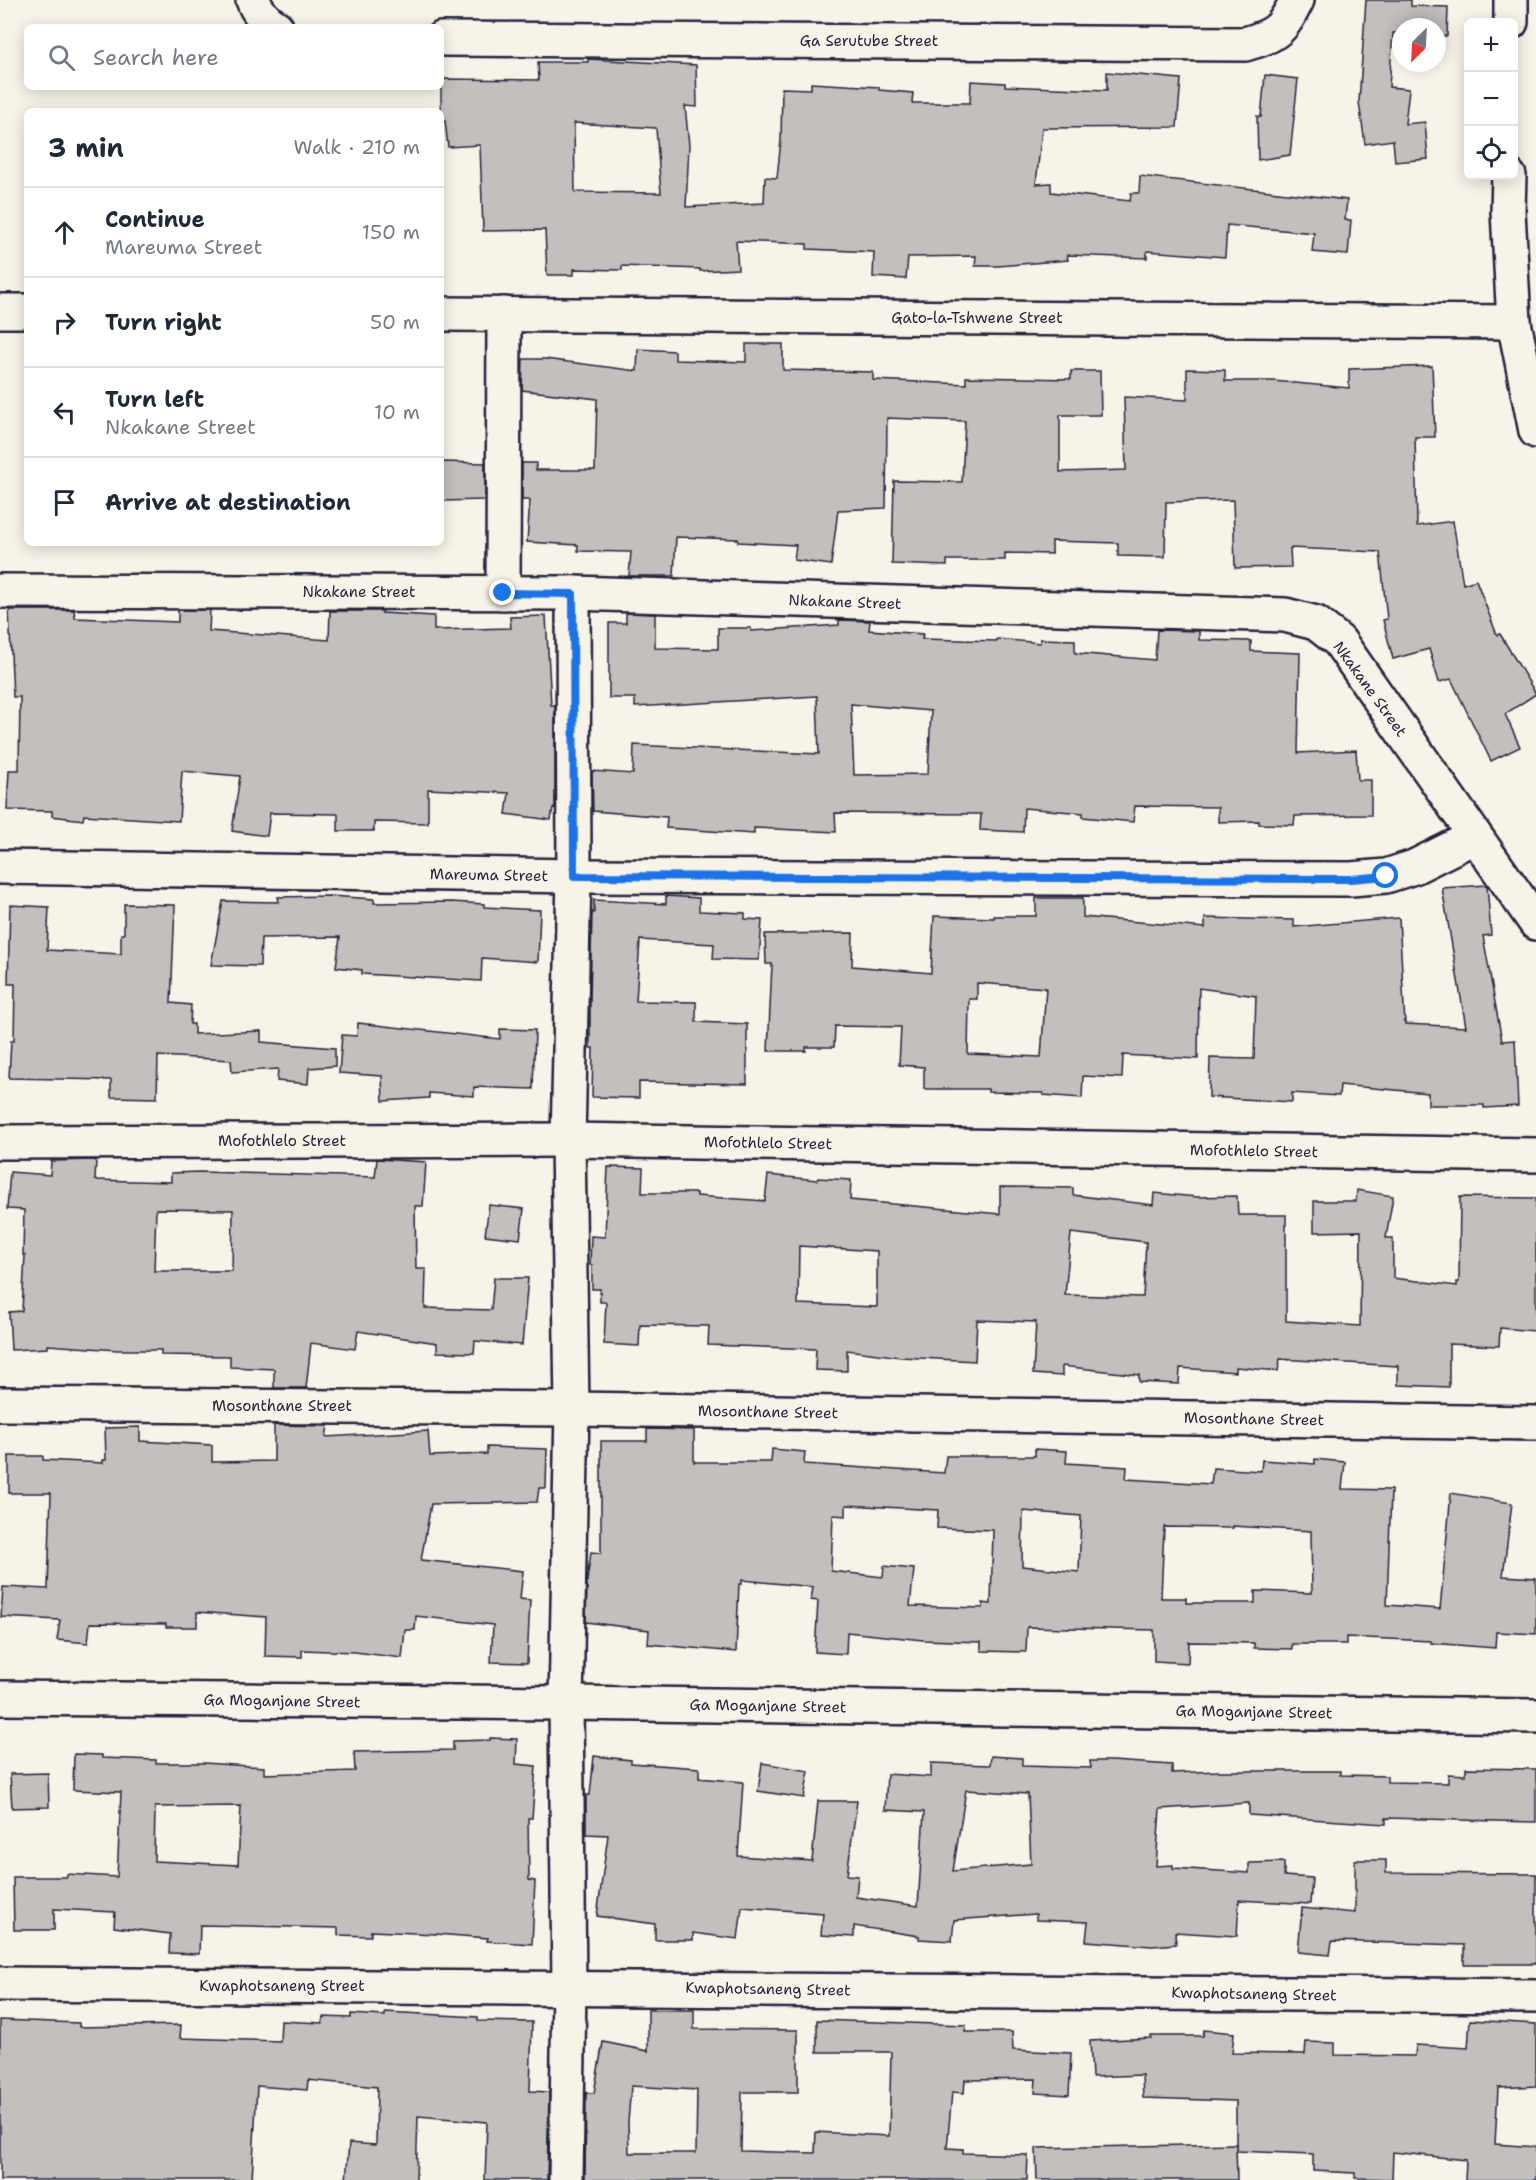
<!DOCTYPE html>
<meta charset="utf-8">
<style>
:root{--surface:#fff;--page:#f6f6f7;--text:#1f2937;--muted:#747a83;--line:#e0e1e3}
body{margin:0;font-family:"Shantell Sans",sans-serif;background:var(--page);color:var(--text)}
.controls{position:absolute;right:18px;top:18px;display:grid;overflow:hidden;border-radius:9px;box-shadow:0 3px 15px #0003}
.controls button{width:54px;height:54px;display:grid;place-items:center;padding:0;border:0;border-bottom:2px solid var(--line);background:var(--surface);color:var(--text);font:30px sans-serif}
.compass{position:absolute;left:1392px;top:18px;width:54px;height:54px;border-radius:50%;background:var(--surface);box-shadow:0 3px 15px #0003;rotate:204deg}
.stop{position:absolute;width:18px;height:18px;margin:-14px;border:4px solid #1a73e8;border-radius:50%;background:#fff}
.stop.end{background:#1a73e8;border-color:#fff;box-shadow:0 2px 6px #0008}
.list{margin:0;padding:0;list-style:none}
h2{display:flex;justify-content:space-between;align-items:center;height:78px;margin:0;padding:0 24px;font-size:26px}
h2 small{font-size:20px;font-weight:400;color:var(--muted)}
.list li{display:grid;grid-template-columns:39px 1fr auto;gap:18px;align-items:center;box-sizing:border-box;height:90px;padding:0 24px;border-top:2px solid var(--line)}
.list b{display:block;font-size:22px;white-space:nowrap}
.list p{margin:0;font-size:20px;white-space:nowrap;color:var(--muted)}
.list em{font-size:20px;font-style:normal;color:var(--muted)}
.icon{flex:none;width:33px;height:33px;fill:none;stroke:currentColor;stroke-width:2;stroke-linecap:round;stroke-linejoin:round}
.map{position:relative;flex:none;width:1536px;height:2180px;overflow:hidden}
.search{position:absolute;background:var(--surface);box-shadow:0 3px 15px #0003;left:24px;top:24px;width:420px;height:66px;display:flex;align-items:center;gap:15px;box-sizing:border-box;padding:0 21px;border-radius:9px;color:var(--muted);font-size:22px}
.panel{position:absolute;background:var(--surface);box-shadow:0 3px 15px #0003;left:24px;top:108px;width:420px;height:438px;border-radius:9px}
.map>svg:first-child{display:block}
.building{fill:#c2bfbd;stroke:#22223b;stroke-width:1.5;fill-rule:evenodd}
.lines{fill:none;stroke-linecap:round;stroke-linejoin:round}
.minor-casing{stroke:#22223b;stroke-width:38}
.minor{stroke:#f7f3e8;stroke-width:33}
.route{stroke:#1a73e8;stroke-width:8}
.labels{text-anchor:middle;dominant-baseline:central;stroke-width:4.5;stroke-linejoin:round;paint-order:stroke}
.street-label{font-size:15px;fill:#22223b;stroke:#f7f3e8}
</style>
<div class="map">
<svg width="1536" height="2180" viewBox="0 0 1536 2180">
<rect width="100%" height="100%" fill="#f7f3e8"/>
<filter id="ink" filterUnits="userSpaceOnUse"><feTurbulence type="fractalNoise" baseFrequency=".0167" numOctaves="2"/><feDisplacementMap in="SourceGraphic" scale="12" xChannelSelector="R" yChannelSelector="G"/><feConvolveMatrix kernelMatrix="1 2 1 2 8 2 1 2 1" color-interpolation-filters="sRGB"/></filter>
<g filter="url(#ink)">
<!-- building -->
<g class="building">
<polygon points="1366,0 1411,0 1411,6 1448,7 1447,36 1437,36 1437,27 1401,27 1401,33 1393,33 1389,87 1409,89 1405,124 1425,122 1428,159 1395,162 1393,140 1365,144 1359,102"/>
<path d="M588,59L696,65L697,107L685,106L689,145L686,207L764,203L765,177L777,178L781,140L782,88L811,89V83L879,87V90L913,93L912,103H970L971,81L1005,83V86L1107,90V72L1181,79L1177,127L1042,128L1036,184L1051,183V192L1130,201L1131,193H1139L1140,176L1347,200L1345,220H1351L1348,255L1312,252L1314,233L1227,225L1225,257L1147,251V258L1067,255L1068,260L998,266H975L976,256L908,257L906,279L873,277L874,252L807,249V244L736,241L738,269L700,271V269L622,266V270L574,269V275H547L545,230L483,231L480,145L448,147L445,121H441V79L539,80L538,62H588ZM574,123L656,128L661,193L575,192Z"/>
<polygon points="1265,75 1298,79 1290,155 1258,160 1257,116 1261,117"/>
<polygon points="746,344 783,344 783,370 873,372 873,380 966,384 966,377 1071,379 1071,371 1100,371 1101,415 1060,415 1060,472 1126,470 1124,397 1187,400 1187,369 1225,370 1225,381 1273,381 1349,388 1349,369 1432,366 1435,437 1415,437 1417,526 1453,521 1463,584 1476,580 1497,635 1500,634 1536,694 1505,714 1520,747 1491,761 1451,679 1439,682 1429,649 1393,659 1383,620 1387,619 1380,552 1290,548 1291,567 1235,568 1233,500 1166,502 1165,557 1118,556 1118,543 1052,541 1052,554 1005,553 1005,560 947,560 947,566 892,564 894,481 962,482 965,421 887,418 886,508 838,510 831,565 794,560 796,545 738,542 738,539 676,537 674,576 629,576 631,552 578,551 578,545 527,542 530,500 522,500 522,463 536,463 536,470 595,470 597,399 522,390 523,359 545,359 637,371 638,349 675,351 675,360 746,362"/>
<polygon points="441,462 485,463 485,500 441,501"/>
<polygon points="9,610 74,610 75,618 178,622 178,610 210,610 209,631 329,640 330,611 383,611 382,613 434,616 434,630 511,628 510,617 546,616 551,705 555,705 555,809 553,808 551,820 506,814 509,793 428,789 428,823 374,822 374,831 338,831 338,814 270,813 267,836 232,831 240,776 182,771 179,821 84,815 83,820 52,816 52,811 7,810 9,770 19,770 20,697 13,697"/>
<path d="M626,613L655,614V648L718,649V628H751V631L839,625V620L870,621L869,630L923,634L922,639L997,641V639L1040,643V639L1075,640V653L1155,660L1157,630L1199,631V640L1251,641V651L1300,653L1298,753L1356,750L1358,780H1371V815L1295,816L1294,825L1259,824V821L1218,822V807L1135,806L1133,822L1083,817V813L1024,808L1023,832L980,830L981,814L835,813L836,832L754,828V834L666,828L667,817L593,811L592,771L633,774L634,745L819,754L817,696L635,707V698H609V623H626ZM851,704L931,711L928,774L854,775Z"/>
<path d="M1487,885L1491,935L1483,936L1502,1041L1515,1040L1518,1106L1484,1108V1105H1428V1093L1340,1085L1339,1096L1292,1093V1102L1209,1097L1210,1058L1254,1059L1256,996L1199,988L1198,1059L1123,1055L1122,1078L1083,1076L1082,1098L1043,1095V1093L988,1092V1089H924V1067L899,1065L901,1027L835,1026L834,1047H806V1051H768L772,964H766L765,934L853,933L852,966L931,973L934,916L994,918V916H1036V898H1083V917L1205,928V918L1294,920V927L1399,918L1405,1024L1466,1027L1442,888ZM977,983L1046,988L1041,1057L968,1054L969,999H977Z"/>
<polygon points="330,896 374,899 374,903 452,902 484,904 484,907 540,910 538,962 482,958 481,981 362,974 362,970 336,967 340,937 261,938 260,966 211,965 223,901 279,902 278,897"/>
<polygon points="666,896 699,898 699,911 745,913 745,919 762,920 759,960 713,959 714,944 640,940 636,1001 696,1002 696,1022 747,1024 747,1084 639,1082 639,1098 592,1097 593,1048 590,1048 590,1000 592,912 594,913 594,900 666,904"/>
<polygon points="124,904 175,905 171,1003 191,1005 190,1024 194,1024 194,1034 261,1031 261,1042 335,1048 335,1066 309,1068 308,1084 277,1081 278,1069 232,1072 231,1060 158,1056 157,1098 111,1097 111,1080 9,1078 11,1041 14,1041 15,984 8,984 10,905 49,907 47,950 121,954 121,934 124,934"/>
<polygon points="358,1023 500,1039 500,1029 535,1030 533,1089 474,1087 474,1096 429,1093 429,1098 383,1101 382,1076 339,1073 342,1035 357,1036"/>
<path d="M377,1159L426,1162L423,1206H415L416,1269H426L425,1308L491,1310L494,1278H528L522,1345L475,1341L474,1353L437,1352V1343L358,1331L355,1349L311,1343L306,1388H274V1369L230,1367V1356L161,1355V1350H118L48,1345V1348L11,1350L9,1312L22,1311L25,1255H23L24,1210L7,1209L10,1172L50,1175L51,1161L96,1160L95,1180L171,1182V1173L200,1172L375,1177ZM156,1209L233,1210L232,1271H154Z"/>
<path d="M608,1167L643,1168L642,1193H697V1196L765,1201L768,1175L817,1180L818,1178L851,1180L850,1200L1000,1214V1187L1073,1188V1195L1153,1205L1154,1193L1197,1197L1237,1196L1238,1215H1286V1321L1360,1326L1361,1231L1314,1232V1201H1356L1357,1190L1393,1196L1386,1238H1393V1278L1457,1286V1282H1459L1460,1197L1536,1198V1331L1500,1328L1499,1346L1449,1344V1387L1398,1385V1366L1280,1359L1278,1371L1236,1367V1372L1180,1368L1179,1384L1139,1382V1375L1062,1366V1376L1033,1374L1036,1322L977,1320L975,1361L901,1357L847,1350V1371L815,1370L816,1349L708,1345L709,1326L640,1325L639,1346L604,1344L606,1302H600V1289H592V1265H590L591,1236L605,1237ZM1071,1233L1146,1242L1143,1297L1065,1295ZM799,1246L877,1251V1307L798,1304Z"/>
<polygon points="489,1205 524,1209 520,1239 485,1235"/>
<polygon points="274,1425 328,1426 326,1437 428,1431 430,1456 487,1454 487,1447 547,1449 546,1488 539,1488 537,1502 431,1504 421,1560 523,1571 520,1599 530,1600 527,1663 491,1662 493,1625 416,1616 415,1630 405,1630 402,1658 355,1652 302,1650 302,1657 265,1656 266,1617 197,1612 197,1627 166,1627 166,1624 90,1623 88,1643 57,1640 60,1620 1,1617 3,1587 48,1589 51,1493 9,1493 9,1456 43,1456 43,1460 103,1463 103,1460 106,1460 105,1428 140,1427 140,1441 212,1445 212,1462 274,1461"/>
<path d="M647,1429L694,1430V1462H771L772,1449L805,1452L804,1464L944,1473L946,1456H1035V1449L1067,1451L1066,1463L1127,1467L1126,1479L1211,1484L1213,1468L1261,1471L1262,1460L1315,1464V1459L1345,1462L1342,1489L1391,1490L1387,1605L1440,1609L1451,1493L1512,1503L1503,1576L1536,1578V1634L1496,1632L1495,1648L1431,1643V1641L1346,1637V1644H1292V1649L1254,1648V1643L1189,1642L1188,1663L1154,1661V1630L1027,1627L1026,1652L981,1651V1642L923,1640L847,1632L846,1654L815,1652L818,1601L811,1600L813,1587L742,1580V1584H739L736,1652L648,1644L649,1630L586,1622L587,1580L591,1552L601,1553V1441H647ZM846,1505L938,1510L937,1528L993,1530L991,1604L983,1603V1608L910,1606L914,1569L884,1566L883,1577L831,1571L833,1515L846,1516ZM1023,1511L1081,1516L1079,1572L1022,1566ZM1233,1526L1311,1531L1312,1593L1255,1591V1603H1186V1598H1161L1164,1527L1233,1528Z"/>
<path d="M490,1738L517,1739L516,1764L536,1766L532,1818H528L529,1880L535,1881L532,1944L487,1941L488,1938L436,1934L371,1931V1936L338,1935V1928L200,1925L199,1954L169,1953L170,1934L114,1927L115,1912L54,1909V1930H14L13,1877H67V1874L117,1877L121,1792L73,1790L74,1754L102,1755V1758L156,1760V1763H204L264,1767V1774L355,1771L354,1752L453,1750V1741L490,1740ZM241,1806L238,1865L154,1861L155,1807Z"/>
<path d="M594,1756L631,1760V1763L699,1768V1778L743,1782L738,1856L812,1861L818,1801H857L847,1875L858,1876L856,1897L918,1906L924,1812L885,1810L887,1774L931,1777V1763L990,1765L991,1756L1022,1758V1766L1091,1768L1090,1761H1112L1172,1765V1773L1218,1771H1340V1775L1387,1776V1782L1448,1783V1774L1466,1775V1768L1536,1769V1822L1386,1818V1824L1249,1815V1803L1160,1809L1156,1866L1173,1865V1868L1249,1873V1863L1284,1862V1876L1312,1878L1310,1904L1239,1900L1237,1936L1175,1932L1176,1944L1152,1946L1086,1941L1088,1922L1036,1920V1914L954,1920L952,1941L919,1939V1936L854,1926V1937L821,1935L823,1913L742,1907L738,1939L693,1933V1940H655V1924L597,1916L608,1835L586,1834V1795H590ZM966,1790L1028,1794L1031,1864L953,1871Z"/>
<polygon points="762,1763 809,1771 804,1798 758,1791"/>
<polygon points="48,1773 49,1807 12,1808 10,1774"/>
<polygon points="1355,1860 1386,1860 1386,1873 1536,1874 1536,1964 1464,1964 1464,1945 1332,1941 1330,1955 1298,1952 1302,1908 1355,1913"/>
<path d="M648,2010H694V2029L798,2030V2092H742L741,2151L815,2153L816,2132L889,2136L891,2052H817V2020L966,2025L965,2032H1012L1013,2050L1071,2053L1069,2095L1035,2093L1036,2079L965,2080L964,2093L952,2092L947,2148L963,2149V2153L1028,2155L1027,2180H585L586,2093H594L603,2042L648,2051ZM631,2086L697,2090L696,2153H629L628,2122Z"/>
<polygon points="385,2012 478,2017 478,2021 532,2022 530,2091 549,2092 547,2180 485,2180 487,2122 418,2116 416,2180 346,2180 349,2143 376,2145 377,2087 308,2080 307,2090 257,2086 252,2180 0,2180 0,2020 79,2023 79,2027 181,2025 180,2038 280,2041 281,2021 322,2023 323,2017 351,2018 351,2014 385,2016"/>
<polygon points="1470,2020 1536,2024 1536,2086 1498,2088 1495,2144 1536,2147 1536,2180 1465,2180 1466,2160 1393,2152 1392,2179 1355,2178 1355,2173 1313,2171 1313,2154 1236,2151 1236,2101 1143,2098 1142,2075 1092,2077 1090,2041 1151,2038 1151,2036 1203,2036 1204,2030 1234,2033 1232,2053 1305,2054 1306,2042 1335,2043 1335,2055 1415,2056 1416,2045 1468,2048"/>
<polygon points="1236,2144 1237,2180 1037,2180 1036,2148"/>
</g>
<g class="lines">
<!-- minor casing -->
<g class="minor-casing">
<g id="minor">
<path d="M253,0C257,11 266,22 276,27"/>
<polyline points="1511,22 1511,0"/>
<path d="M441,39L1245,44C1277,35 1282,30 1297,0"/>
<polyline points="1509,176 1508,211 1514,322 1536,431"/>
<polyline points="0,311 27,311"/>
<polyline points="441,314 1514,322"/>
<polyline points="0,591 573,593 1285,615 1316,623 1339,641 1536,923"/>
<polyline points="503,593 504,314"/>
<polyline points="0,867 574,876 1351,879 1386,876 1414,867 1474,837"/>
<polyline points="0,1142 568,1140 1536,1155"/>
<polyline points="0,1404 572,1409 1536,1423"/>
<polyline points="0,1698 566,1703 1536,1716"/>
<polyline points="0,1984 1536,1996"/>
<polyline points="566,2180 569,1987 566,1703 572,1409 568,1140 574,876 573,593"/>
</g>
</g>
<!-- minor -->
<use href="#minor" class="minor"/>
</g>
</g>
<g class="lines" filter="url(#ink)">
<!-- route -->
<polyline class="route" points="503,593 573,594 574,876 1351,879 1386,876"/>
</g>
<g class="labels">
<!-- street labels -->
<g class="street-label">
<text x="869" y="41">Ga Serutube Street</text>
<text x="977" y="318">Gato-la-Tshwene Street</text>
<text x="359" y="592">Nkakane Street</text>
<text transform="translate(845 602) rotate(2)">Nkakane Street</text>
<text transform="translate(1370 689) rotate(54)">Nkakane Street</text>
<text transform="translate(489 875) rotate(1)">Mareuma Street</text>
<text x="282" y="1141">Mofothlelo Street</text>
<text transform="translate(768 1143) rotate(1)">Mofothlelo Street</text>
<text transform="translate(1254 1151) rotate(1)">Mofothlelo Street</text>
<text x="282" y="1406">Mosonthane Street</text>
<text transform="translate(768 1412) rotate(1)">Mosonthane Street</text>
<text transform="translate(1254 1419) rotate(1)">Mosonthane Street</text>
<text transform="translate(282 1701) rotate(1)">Ga Moganjane Street</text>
<text transform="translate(768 1706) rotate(1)">Ga Moganjane Street</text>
<text transform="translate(1254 1712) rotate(1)">Ga Moganjane Street</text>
<text x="282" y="1986">Kwaphotsaneng Street</text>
<text transform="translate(768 1989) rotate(1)">Kwaphotsaneng Street</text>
<text transform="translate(1254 1994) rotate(1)">Kwaphotsaneng Street</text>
</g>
</g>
</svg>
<div class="controls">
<button>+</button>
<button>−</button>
<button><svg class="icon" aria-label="locate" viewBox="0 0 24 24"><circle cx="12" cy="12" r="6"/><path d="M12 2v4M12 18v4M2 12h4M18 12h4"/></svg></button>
</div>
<svg class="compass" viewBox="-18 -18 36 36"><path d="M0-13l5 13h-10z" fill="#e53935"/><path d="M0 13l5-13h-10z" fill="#747a83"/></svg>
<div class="stop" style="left:1386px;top:876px"></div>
<div class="stop end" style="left:503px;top:593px"></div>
<div class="search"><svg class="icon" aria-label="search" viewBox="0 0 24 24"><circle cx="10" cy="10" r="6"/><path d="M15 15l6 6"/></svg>Search here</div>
<section class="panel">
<h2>3 min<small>Walk · 210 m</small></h2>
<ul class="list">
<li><svg class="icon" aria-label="ahead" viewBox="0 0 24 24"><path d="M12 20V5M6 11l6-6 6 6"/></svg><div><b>Continue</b><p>Mareuma Street</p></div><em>150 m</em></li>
<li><svg class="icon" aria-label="right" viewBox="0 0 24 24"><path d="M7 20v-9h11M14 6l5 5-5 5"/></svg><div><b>Turn right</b></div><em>50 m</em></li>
<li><svg class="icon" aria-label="left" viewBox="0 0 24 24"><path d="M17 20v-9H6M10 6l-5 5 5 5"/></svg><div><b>Turn left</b><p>Nkakane Street</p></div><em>10 m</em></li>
<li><svg class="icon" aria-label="arrive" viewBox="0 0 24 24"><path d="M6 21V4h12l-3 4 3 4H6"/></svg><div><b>Arrive at destination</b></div></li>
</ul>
</section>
</div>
